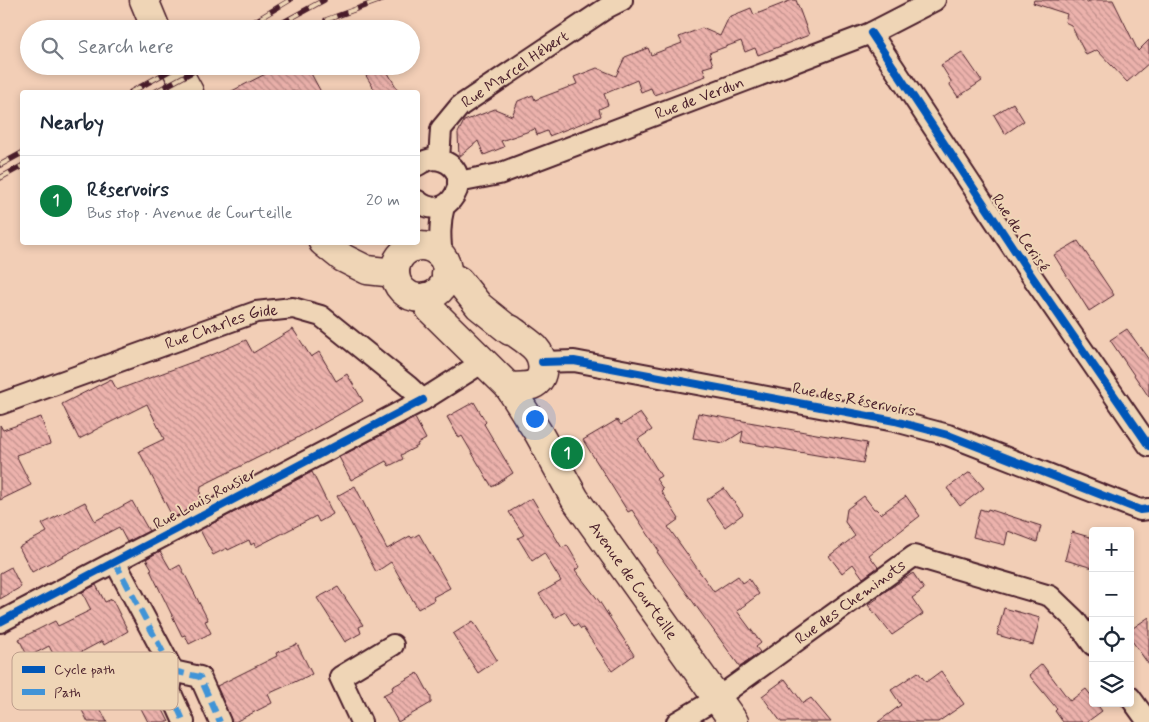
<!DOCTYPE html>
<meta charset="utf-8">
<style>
:root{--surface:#fff;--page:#f2f2f3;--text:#1f2937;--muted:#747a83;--line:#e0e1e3;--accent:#0b8043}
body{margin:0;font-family:Mynerve,sans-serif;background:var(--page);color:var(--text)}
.controls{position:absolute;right:15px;bottom:15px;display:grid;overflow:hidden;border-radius:5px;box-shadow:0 2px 8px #0003}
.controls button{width:45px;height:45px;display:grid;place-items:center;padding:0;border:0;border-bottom:1px solid var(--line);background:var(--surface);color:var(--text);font:25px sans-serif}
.you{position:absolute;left:534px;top:418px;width:18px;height:18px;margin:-12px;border:4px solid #fff;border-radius:50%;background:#1a73e8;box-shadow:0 0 0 8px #1a73e833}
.badge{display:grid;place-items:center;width:32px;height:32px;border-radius:50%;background:var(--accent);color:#fff;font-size:16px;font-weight:700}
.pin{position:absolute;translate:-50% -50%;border:2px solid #fff;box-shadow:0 1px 5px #0006}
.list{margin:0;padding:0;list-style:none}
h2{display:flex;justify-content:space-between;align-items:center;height:65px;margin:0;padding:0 20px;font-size:21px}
h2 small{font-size:16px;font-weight:400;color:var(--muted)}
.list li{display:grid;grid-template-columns:32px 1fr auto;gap:15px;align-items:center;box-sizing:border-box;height:90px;padding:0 20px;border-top:1px solid var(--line)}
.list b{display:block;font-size:19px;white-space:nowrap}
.list p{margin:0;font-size:16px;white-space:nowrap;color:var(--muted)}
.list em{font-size:16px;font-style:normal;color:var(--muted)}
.icon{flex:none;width:28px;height:28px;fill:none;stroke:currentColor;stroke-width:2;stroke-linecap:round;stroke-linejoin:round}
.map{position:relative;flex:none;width:1149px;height:722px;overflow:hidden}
.search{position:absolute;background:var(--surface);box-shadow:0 2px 8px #0003;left:20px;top:20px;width:400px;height:55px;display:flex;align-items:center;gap:12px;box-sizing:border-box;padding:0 18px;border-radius:28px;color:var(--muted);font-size:19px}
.panel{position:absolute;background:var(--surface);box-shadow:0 2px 8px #0003;left:20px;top:90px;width:400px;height:155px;border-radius:5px}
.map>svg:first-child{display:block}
.building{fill:url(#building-back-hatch);stroke:#4a1f2b}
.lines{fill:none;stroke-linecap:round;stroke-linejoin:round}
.street-casing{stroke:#4a1f2b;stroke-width:24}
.secondary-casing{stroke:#4a1f2b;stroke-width:31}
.street{stroke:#efd5b6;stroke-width:20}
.secondary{stroke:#efd5b6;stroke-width:28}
.rail-casing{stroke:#4a1f2b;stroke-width:5.5}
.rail{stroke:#efd5b6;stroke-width:4;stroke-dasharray:11;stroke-linecap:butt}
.quiet{stroke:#4194d7;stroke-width:6;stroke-dasharray:12 6;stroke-linecap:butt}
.cycleway-casing{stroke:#efd5b6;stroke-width:11}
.cycleway{stroke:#0057b8;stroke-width:8}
.labels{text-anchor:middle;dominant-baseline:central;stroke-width:4;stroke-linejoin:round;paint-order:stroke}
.street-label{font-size:16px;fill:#4a1f2b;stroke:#efd5b6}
.key{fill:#efd5b6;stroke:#be9e8c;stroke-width:1}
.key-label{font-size:14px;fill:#4a1f2b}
</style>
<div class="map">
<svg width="1149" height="722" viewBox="0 0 1149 722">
<defs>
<pattern id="building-back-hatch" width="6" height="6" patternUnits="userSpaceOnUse" patternTransform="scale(1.25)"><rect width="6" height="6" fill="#ecb2ac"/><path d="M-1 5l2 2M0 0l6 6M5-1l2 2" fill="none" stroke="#c1908c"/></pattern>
</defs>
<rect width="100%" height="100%" fill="#f2ceb6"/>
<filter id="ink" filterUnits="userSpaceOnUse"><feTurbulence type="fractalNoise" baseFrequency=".02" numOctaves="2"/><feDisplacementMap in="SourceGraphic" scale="10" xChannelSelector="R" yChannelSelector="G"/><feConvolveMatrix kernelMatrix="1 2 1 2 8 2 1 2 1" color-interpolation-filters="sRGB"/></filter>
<g filter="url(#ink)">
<!-- building -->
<g class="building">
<polygon points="792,0 796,0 809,35 758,55 755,48 745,52 741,41 709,53 713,65 703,68 706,76 654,95 651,88 641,92 637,80 604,94 608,105 599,109 601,116 549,136 547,131 537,135 535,129 501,141 504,147 484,155 478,141 459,157 458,133 464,121 495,109 512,116 518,101 533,95 535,100 577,84 574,77 597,68 616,76 625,57 648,48 651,55 682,43 679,37 702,28 720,36 729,17 751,8 754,15"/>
<polygon points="1034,0 1081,0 1087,2 1093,0 1113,0 1138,51 1149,40 1149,63 1127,82 1097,50 1086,55 1071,25 1065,22 1067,14 1033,3"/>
<polygon points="962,52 982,81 958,97 950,85 951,81 941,65"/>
<polygon points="281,66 307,66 321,92 230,92"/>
<polygon points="360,66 384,66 399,92 376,92"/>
<polygon points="1013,103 1024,121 1005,134 994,115"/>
<polygon points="1078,241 1114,295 1089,311 1054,255"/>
<polygon points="293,329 311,357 319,352 336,381 347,374 363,401 297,438 201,486 199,504 173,518 139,451 164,439 147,404 93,431 93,432 79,439 62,404 111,379 117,390 214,354 246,340 253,353"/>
<polygon points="1127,329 1149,360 1149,397 1110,340"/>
<polygon points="474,402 486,422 484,424 513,473 492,487 462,436 459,438 447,417"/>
<polygon points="640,413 652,430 638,439 661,476 656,479 663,489 661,491 679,519 668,527 714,592 738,576 743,583 749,579 759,594 737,611 761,643 756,647 760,652 740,667 657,552 659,551 632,510 628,512 583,440 617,420 621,425"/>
<polygon points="698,413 867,443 863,463 741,442 743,431 724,443 693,438"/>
<polygon points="41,417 50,444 16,455 31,485 0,500 0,425 3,430"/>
<polygon points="415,418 426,439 417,444 418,446 401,455 403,459 389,466 386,461 351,480 339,457"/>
<polygon points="312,472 333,514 319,522 316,516 256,547 254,543 251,545 249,540 228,550 227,548 213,555 200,530"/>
<polygon points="970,472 984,488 960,506 947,488"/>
<polygon points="355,486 387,549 410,536 412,538 419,534 450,588 433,597 434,600 418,609 391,562 376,572 337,496"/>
<polygon points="724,488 743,514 725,527 706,500"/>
<polygon points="864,496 874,509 876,509 881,514 906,496 920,516 869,555 878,567 863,578 853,564 842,573 829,556 855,536 845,522 847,509"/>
<polygon points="532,498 562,548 567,545 580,567 575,570 599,601 634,655 612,671 583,628 581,629 577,624 574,626 565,612 555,618 539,594 561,581 544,553 532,561 518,538 524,535 509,512"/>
<polygon points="132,501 149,531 127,542 119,527 32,572 19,547 47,532 42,524 85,502 95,521"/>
<polygon points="980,509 987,511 988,509 1041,526 1037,542 1008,531 1005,545 973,537"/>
<polygon points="1072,532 1093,538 1093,568 1065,560"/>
<polygon points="160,551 171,570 180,565 208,620 205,621 211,633 189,644 185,635 182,636 150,570 152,569 146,559"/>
<polygon points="11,567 21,587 0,599 0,573"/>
<polygon points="913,573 924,589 912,598 923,614 892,635 868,605 878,598 877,597"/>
<polygon points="96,585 105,602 112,599 128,631 104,645 102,641 74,656 107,722 88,722 49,646 28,657 19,639 55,621 58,626 91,610 82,592"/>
<polygon points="338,587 363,625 359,627 361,633 345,642 317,598"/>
<polygon points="1004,608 1040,618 1033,645 997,635"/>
<polygon points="1149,617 1149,665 1130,638 1130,630"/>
<polygon points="473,621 497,660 478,673 453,634"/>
<polygon points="297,644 312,674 268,694 272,703 235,722 232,722 217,686 277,656 276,653"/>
<polygon points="1042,664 1070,701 1086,689 1093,698 1093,703 1096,703 1102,711 1087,722 1063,722 1055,711 1057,709 1029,675"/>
<polygon points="141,666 169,722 148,722 124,675"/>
<polygon points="941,671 964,704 938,722 878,722 901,705 891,690 918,672 926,682"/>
<polygon points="418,673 431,697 431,703 398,722 383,695 393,690 392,687"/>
<polygon points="785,679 803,703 811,698 831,722 781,722 762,696"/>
</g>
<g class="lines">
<!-- street casing -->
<g class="street-casing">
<g id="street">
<polyline points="871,33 1029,272 1149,446"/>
<path id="s1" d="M439,159L441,129L460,106L608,7L622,0"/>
<path d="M418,165C425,160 434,157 443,161C477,174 448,226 418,201"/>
<path id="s2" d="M458,182L499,174L871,33L935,0"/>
<polyline points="409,249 411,242"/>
<path d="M442,257C440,239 439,224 444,206"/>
<polyline points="542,362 574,361 895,421 948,435 1140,510 1149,509"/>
<path id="s3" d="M0,404L256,312L293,308L321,316L408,386L423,400"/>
<polyline points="115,562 173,671 170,691 184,722"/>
<polyline points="0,622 423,400 483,362"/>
<polyline points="173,671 200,677 220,722"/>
<polyline points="1130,697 1148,722"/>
<polyline points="361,722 340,677 393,645"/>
<path id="s4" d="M677,722L716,699L914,556L1050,596L1075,620L1093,645"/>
</g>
</g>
<!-- secondary casing -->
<g class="secondary-casing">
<g id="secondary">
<polyline points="144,0 156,29"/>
<polyline points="175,66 189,92"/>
<polyline points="323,242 343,258 367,270 395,273"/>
<circle cx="421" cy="272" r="26"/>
<path d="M446,274L459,281L479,306L510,331V329C518,335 528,341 535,348C544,358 547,379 532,385C525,387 516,387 509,387"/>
<path id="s5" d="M426,297L430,309L509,387L539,434L575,499L734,722"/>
</g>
</g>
<!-- street -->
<use href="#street" class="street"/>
<!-- secondary -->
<use href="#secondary" class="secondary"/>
<!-- rail casing -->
<g class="rail-casing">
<g id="rail">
<polyline points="326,20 381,0"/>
<polyline points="242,29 290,0"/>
<polyline points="271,29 324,0"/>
<polyline points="131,92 178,66"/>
<polyline points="155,92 203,66"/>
<polyline points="0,165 22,153"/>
<polyline points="0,178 22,166"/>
</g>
</g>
<!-- rail -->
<use href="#rail" class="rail"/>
<!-- quiet -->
<g class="quiet">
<polyline points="115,562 173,671 170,691 184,722"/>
<polyline points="173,671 200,677 220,722"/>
</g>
<!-- cycleway casing -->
<g class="cycleway-casing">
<g id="cycleway">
<polyline points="871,33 1029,272 1149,446"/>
<polyline points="542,362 574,361 895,421 948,435 1140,510 1149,509"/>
<polyline points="0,622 423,400"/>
</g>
</g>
<!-- cycleway -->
<use href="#cycleway" class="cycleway"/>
</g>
</g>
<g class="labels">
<!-- street labels -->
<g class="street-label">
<text stroke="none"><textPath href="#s1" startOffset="126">Rue Marcel Hébert</textPath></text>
<text stroke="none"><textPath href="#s2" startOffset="256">Rue de Verdun</textPath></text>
<text transform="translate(1020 233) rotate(56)">Rue de Cerisé</text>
<text stroke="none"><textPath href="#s3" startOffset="235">Rue Charles Gide</textPath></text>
<text transform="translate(854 400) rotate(11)">Rue des Réservoirs</text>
<text transform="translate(205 499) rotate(-28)">Rue Louis Rousier</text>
<text stroke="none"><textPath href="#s5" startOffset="354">Avenue de Courteille</textPath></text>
<text stroke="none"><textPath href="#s4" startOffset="211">Rue des Cheminots</textPath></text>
</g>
</g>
<!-- legend -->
<rect x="12" y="652" width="166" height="58" rx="8" class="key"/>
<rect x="22" y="666" width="23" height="7" fill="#0057b8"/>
<rect x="22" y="689" width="23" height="6" fill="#4194d7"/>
<g class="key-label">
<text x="54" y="674">Cycle path</text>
<text x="54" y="697">Path</text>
</g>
</svg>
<div class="controls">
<button>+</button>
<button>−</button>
<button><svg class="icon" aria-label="locate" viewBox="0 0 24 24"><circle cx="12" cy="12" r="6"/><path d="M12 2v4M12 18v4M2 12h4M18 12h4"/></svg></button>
<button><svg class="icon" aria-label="layers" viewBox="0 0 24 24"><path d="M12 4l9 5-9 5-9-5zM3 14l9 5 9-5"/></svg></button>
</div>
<div class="you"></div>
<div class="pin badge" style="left:567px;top:453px">1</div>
<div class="search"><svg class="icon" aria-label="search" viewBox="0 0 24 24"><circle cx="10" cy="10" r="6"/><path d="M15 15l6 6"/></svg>Search here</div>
<section class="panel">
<h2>Nearby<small></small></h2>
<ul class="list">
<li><span class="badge">1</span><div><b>Réservoirs</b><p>Bus stop · Avenue de Courteille</p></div><em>20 m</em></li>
</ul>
</section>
</div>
